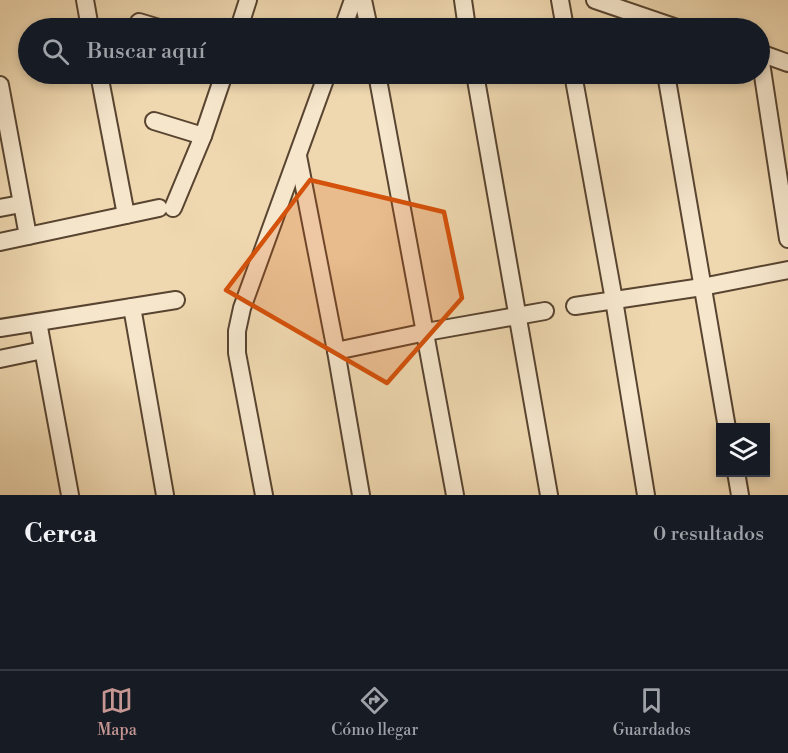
<!DOCTYPE html>
<html lang="es">
<meta charset="utf-8">
<style>
:root{--surface:#171b24;--page:#242831;--text:#f1f3f6;--muted:#9ea1a6;--line:#363941;--accent:#c59692}
body{margin:0;font-family:"Libre Bodoni",serif;background:var(--page);color:var(--text)}
.controls{position:absolute;right:18px;bottom:18px;display:grid;overflow:hidden;border-radius:0px;box-shadow:0 3px 9px #0003}
.controls button{width:54px;height:54px;display:grid;place-items:center;padding:0;border:0;border-bottom:2px solid var(--line);background:var(--surface);color:var(--text);font:30px sans-serif}
.list{margin:0;padding:0;list-style:none}
h2{display:flex;justify-content:space-between;align-items:center;height:78px;margin:0;padding:0 24px;font-size:26px}
h2 small{font-size:20px;font-weight:400;color:var(--muted)}
.icon{flex:none;width:33px;height:33px;fill:none;stroke:currentColor;stroke-width:2;stroke-linecap:round;stroke-linejoin:round}
.map{position:relative;flex:none;width:788px;height:495px;overflow:hidden}
.search{position:absolute;background:var(--surface);box-shadow:0 3px 9px #0003;left:18px;right:18px;top:18px;height:66px;display:flex;align-items:center;gap:15px;box-sizing:border-box;padding:0 21px;border-radius:33px;color:var(--muted);font-size:22px}
.sheet{height:174px;background:var(--surface)}
nav{display:flex;justify-content:space-around;align-items:center;box-sizing:border-box;height:84px;border-top:2px solid var(--line);background:var(--surface);font-size:16px;color:var(--muted)}
nav a{display:grid;justify-items:center;gap:3px}
nav .on{color:var(--accent)}
.map>svg:first-child{display:block}
.lines{fill:none;stroke-linecap:round;stroke-linejoin:round}
.street-casing{stroke:#584430;stroke-width:20}
.street{stroke:#f5e6cc;stroke-width:16}
.marked{fill:#d4520b;fill-opacity:0.2;stroke:#d4520b;stroke-width:4.5;stroke-linejoin:round}
</style>
<div class="map">
<svg width="788" height="495" viewBox="0 0 788 495">
<rect width="100%" height="100%" fill="#efd8b0"/>
<filter id="stains"><feTurbulence type="fractalNoise" baseFrequency=".00333" numOctaves="4"/><feColorMatrix values="0 0 0 0 .2 0 0 0 0 .09 0 0 0 0 .02 0 0 0 .5 -.17"/></filter>
<radialGradient id="worn" r=".72"><stop offset=".6" stop-color="#630" stop-opacity="0"/><stop offset="1" stop-color="#630" stop-opacity=".3"/></radialGradient>
<g class="lines">
<!-- street casing -->
<g class="street-casing">
<g id="street">
<polyline points="85,0 90,28"/>
<polyline points="363,0 369,28"/>
<polyline points="463,0 467,28"/>
<polyline points="560,0 565,28"/>
<polyline points="595,0 677,28"/>
<polyline points="139,22 159,28"/>
<polyline points="239,28 248,0"/>
<polyline points="343,28 353,0"/>
<polyline points="760,53 788,63"/>
<polyline points="760,56 788,239"/>
<polyline points="99,74 126,215"/>
<polyline points="377,74 455,495"/>
<polyline points="475,74 549,495"/>
<polyline points="573,74 614,300 646,495"/>
<polyline points="666,74 727,428"/>
<polyline points="0,85 28,236"/>
<polyline points="154,121 203,136"/>
<polyline points="298,156 336,351 361,495"/>
<polyline points="0,208 21,204"/>
<polyline points="173,208 203,136 224,74"/>
<polyline points="0,242 159,208"/>
<polyline points="575,306 702,287 788,270"/>
<polyline points="132,307 165,495"/>
<polyline points="38,322 70,495"/>
<polyline points="0,328 176,300"/>
<polyline points="336,351 426,332 545,311"/>
<polyline points="0,359 43,350"/>
<polyline points="736,472 740,495"/>
<polyline points="264,495 237,353 237,331 242,308 327,74"/>
</g>
</g>
<!-- street -->
<use href="#street" class="street"/>
</g>
<!-- marked area -->
<path class="marked" d="M310,180L444,212L462,298L387,383L226,290Z"/>
<rect width="100%" height="100%" filter="url(#stains)"/>
<rect width="100%" height="100%" fill="url(#worn)"/>
</svg>
<div class="controls">
<button><svg class="icon" aria-label="layers" viewBox="0 0 24 24"><path d="M12 4l9 5-9 5-9-5zM3 14l9 5 9-5"/></svg></button>
</div>
<div class="search"><svg class="icon" aria-label="search" viewBox="0 0 24 24"><circle cx="10" cy="10" r="6"/><path d="M15 15l6 6"/></svg>Buscar aquí</div>
</div>
<section class="sheet">
<h2>Cerca<small>0 resultados</small></h2>
<ul class="list">
</ul>
</section>
<nav>
<a class="on"><svg class="icon" aria-label="map" viewBox="0 0 24 24"><path d="M3 6l6-2 6 2 6-2v14l-6 2-6-2-6 2zM9 4v14M15 6v14"/></svg>Mapa</a>
<a><svg class="icon" aria-label="directions" viewBox="0 0 24 24"><path d="M12 3l9 9-9 9-9-9zM9 14v-3h6M13 9l2 2-2 2"/></svg>Cómo llegar</a>
<a><svg class="icon" aria-label="saved" viewBox="0 0 24 24"><path d="M7 4h10v16l-5-4-5 4z"/></svg>Guardados</a>
</nav>
